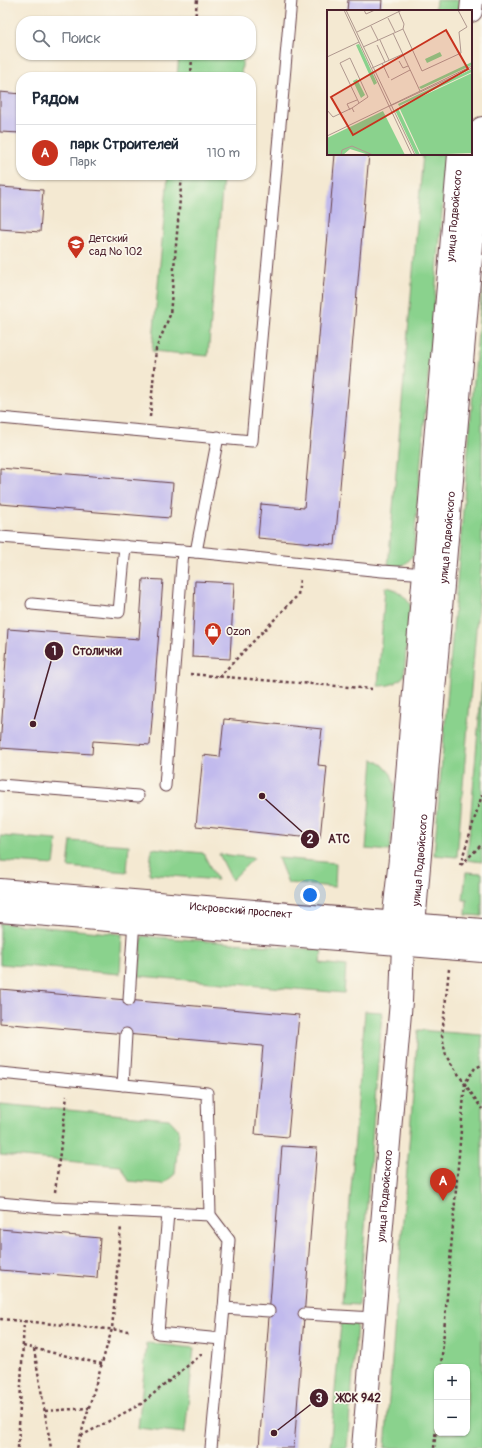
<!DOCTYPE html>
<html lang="ru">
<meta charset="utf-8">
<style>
:root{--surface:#fff;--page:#f6f6f7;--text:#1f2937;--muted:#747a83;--line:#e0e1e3;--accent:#c8321e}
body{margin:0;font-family:Pangolin,sans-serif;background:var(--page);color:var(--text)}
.controls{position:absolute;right:12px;bottom:12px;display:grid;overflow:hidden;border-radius:8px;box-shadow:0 1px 3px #0004}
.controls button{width:36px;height:36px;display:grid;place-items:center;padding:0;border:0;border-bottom:1px solid var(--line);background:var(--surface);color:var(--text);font:20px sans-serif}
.you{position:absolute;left:310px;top:895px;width:14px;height:14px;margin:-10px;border:3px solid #fff;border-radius:50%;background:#1a73e8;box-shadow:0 0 0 6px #1a73e833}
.badge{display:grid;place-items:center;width:26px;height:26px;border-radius:50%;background:var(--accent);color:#fff;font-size:13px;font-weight:700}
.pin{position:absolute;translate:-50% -33px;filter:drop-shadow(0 1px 2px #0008)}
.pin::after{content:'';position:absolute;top:21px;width:14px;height:12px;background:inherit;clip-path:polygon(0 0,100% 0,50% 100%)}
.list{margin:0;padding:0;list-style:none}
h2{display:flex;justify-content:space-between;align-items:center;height:52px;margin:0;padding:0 16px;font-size:17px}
h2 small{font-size:13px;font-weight:400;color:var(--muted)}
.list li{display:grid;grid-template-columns:26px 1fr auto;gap:12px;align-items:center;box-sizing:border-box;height:56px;padding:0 16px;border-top:1px solid var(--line)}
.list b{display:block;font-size:15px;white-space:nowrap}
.list p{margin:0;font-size:13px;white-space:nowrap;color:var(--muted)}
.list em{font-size:13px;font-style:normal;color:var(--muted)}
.icon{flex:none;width:22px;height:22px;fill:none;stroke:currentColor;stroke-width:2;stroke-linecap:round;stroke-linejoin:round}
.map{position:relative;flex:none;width:482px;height:1448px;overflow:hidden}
.search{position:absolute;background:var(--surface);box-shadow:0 1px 3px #0004;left:16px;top:16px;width:240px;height:44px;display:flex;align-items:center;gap:10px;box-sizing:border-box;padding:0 14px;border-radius:16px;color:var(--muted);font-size:15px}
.panel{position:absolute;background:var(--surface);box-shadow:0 1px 3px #0004;left:16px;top:72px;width:240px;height:108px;border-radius:16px}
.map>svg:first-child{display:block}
.green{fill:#8ad28d;stroke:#6a785c;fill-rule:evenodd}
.building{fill:#c1baed}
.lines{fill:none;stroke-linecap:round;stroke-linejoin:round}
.lane-casing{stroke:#643d44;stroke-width:13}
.secondary-casing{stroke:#643d44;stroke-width:24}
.path{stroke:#643d44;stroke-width:2.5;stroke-dasharray:3 3;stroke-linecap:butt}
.lane{stroke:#fff;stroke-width:11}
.secondary{stroke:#fff;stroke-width:22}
.labels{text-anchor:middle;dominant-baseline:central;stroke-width:3.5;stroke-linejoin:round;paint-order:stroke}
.street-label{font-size:11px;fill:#4a1f2b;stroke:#fbf7ec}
.poi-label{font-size:11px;fill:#4a1f2b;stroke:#fbf7ec;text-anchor:start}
.inset-road{fill:none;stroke:#b0988f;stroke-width:1}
.view{fill:#c8321e;fill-opacity:0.15;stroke:#c8321e;stroke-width:2}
.inset-edge{fill:none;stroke:#4a1f2b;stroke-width:2}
.leader{fill:none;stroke:#4a1f2b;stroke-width:1.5}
.callout-dot{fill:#4a1f2b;stroke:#fbf7ec;stroke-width:1.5}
.mark-label{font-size:12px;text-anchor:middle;font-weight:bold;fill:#fff}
.callout-label{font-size:12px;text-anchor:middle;font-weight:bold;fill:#4a1f2b;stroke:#fbf7ec;stroke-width:3.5;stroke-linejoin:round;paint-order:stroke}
</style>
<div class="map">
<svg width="482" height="1448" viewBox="0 0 482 1448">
<rect width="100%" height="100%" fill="#fbf7ec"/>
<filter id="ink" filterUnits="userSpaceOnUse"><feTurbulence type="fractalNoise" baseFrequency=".025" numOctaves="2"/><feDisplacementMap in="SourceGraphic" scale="8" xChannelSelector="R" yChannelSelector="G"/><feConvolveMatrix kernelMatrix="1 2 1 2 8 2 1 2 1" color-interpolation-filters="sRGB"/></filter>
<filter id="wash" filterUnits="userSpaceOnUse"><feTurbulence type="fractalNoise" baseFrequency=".012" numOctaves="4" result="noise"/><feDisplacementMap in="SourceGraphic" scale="16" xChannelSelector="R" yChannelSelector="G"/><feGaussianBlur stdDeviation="0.9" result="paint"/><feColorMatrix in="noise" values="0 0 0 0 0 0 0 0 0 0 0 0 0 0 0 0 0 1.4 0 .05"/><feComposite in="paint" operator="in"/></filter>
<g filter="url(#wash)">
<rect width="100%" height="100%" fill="#f4e9d2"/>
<!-- green -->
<g class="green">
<polygon points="436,0 460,0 459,11 435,11"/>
<polygon points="179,55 243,55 241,77 177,77"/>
<path d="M423,154H447L413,555C406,566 401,567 388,567Z"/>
<polygon points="168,175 191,175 223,178 208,356 152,351"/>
<polygon points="482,285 482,558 457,857 434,855"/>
<path d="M385,587C397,589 403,594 410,604L404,676C396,684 389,686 378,686Z"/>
<polygon points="482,683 482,862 467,860"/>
<polygon points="373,759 383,765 391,774 395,785 390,851 366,849"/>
<polygon points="0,836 57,840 54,865 0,861"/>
<polygon points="71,841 129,845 127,872 68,867"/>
<polygon points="152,848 203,853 217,880 149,874"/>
<polygon points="219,854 254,858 232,880"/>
<polygon points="278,858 336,863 335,887 288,883"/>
<polygon points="466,872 482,873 482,916 466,915 467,900 463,900"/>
<polygon points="0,923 122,934 120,974 0,964"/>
<polygon points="142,936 322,950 320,963 346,966 344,993 139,976"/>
<polygon points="365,1011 382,1012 359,1305 342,1304"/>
<path d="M418,1030L482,1035V1448H385ZM437,1367H467V1433H437Z"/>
<polygon points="0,1104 169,1119 179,1130 175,1174 163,1184 129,1181 121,1166 0,1155"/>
<polygon points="341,1323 357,1324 347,1448 330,1448"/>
<polygon points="147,1343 194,1348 185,1433 138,1428"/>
</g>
<g id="blocks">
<!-- building -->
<g class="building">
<polygon points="348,0 382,0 381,11 347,11"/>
<polygon points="0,92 21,94 21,133 0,132"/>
<polygon points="335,154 369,154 335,545 258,538 261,504 304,508"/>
<polygon points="0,187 43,190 40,232 0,229"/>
<polygon points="0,468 173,483 170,518 0,504"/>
<polygon points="143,579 163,580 150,745 93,741 92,754 0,748 8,629 139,639"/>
<polygon points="195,581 234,583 230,659 192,657"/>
<polygon points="224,719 322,729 318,765 327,766 320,839 196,826 203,755 220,757"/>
<polygon points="0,989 299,1015 288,1137 255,1134 263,1046 0,1023"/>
<polygon points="282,1146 317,1148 294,1448 259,1448"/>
<polygon points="0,1229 100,1238 97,1278 0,1270"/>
</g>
</g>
</g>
<g filter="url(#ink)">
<use href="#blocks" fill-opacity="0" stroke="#643d44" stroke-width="1"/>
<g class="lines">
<!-- lane casing -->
<g class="lane-casing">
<g id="lane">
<polyline points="0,418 252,441 291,0"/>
<polyline points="0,537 196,552 382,571 428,574"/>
<polyline points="196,552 218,437"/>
<polyline points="32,604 119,612 125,546"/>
<polyline points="0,785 138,796"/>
<polyline points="165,786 183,551"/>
<polyline points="129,1000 134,919"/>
<polyline points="0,1073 207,1093 210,1215 229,1240 224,1308"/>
<polyline points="123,1085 126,1034"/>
<polyline points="0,1203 53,1208 210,1215"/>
<polyline points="168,1213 158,1333 221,1339"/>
<polyline points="304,1314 374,1318"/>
<polyline points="211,1448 224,1308 269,1311"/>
</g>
</g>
<!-- secondary casing -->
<g class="secondary-casing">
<g id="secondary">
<polyline points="471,11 472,0"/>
<path id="s1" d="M0,890L482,930"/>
<polyline points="0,911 482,951"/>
<path id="s2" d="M403,944L414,925L482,128"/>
<path id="s3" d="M363,1448L401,1001L403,944L393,923L400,859L459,154"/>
</g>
</g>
<!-- path -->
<g class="path">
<polyline points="195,21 197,0"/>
<polyline points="191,77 192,55"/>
<polyline points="150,417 156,349 170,315 182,175"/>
<polyline points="190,674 372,689"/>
<polyline points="219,677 298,595 300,579"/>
<polyline points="460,865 482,795"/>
<polyline points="461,865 482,844"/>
<polyline points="449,969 442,1036 446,1056 482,1109"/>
<polyline points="55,1192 67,1096"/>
<polyline points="0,1319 129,1331"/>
<polyline points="23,1346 102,1364"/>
<polyline points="34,1349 51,1448"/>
<polyline points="441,1367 465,1083 475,1068 482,1065"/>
<polyline points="45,1411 89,1408"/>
<polyline points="81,1436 141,1404 202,1354"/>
<polyline points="18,1448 24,1321"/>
<polyline points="77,1448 112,1329 121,1226"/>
<polyline points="434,1448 437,1417"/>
</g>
<!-- lane -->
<use href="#lane" class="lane"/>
<!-- secondary -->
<use href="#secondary" class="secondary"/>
</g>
</g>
<!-- icons -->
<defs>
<g id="school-pin" transform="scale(0.9)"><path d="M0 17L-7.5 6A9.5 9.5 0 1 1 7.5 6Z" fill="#c8321e" stroke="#fbf7ec"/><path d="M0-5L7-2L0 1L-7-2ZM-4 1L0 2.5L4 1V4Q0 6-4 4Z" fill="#fff"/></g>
<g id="shop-pin" transform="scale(0.9)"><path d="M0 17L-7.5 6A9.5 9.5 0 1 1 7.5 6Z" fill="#c8321e" stroke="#fbf7ec"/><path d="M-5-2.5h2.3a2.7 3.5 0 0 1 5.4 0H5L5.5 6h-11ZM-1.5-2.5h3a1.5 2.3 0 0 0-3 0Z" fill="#fff"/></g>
</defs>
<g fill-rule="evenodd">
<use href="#school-pin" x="76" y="244"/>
<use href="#shop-pin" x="213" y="631"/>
</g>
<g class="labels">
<!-- street labels -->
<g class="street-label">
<text stroke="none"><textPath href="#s3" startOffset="1239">улица Подвойского</textPath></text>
<text stroke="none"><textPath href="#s2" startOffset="411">улица Подвойского</textPath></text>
<text stroke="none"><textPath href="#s2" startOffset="87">улица Подвойского</textPath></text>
<text stroke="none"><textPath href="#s1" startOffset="242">Искровский проспект</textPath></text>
<text stroke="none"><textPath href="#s3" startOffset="253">улица Подвойского</textPath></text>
</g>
<!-- poi labels -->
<g class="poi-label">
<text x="89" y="238">Детский<tspan x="89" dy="13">сад № 102</tspan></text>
<text x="226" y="631">Ozon</text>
</g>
</g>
<!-- overview -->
<g transform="translate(327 10)">
<rect width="145" height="145" fill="#f4e9d2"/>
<path d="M32,34L50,73L47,75L29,35ZM113,42L115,46L100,53L98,49ZM145,52V55L94,79L92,77ZM145,59V62L72,96L71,94ZM145,63V143L94,145L72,97ZM30,69L38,85L34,88L26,71ZM71,98L93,145H89L68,100ZM56,101L78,145H42L23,139L16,145H0V128Z" fill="#8ad28d"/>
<path class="inset-road" d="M17,0L85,145M19,0L88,145M37,0L39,4L48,0M71,0L77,14L76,19L95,61L134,43L132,22L140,17L131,0M61,8L68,22M44,16L51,30M30,22L75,0M66,23L93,81M53,30L62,50M50,35L58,52M36,37L76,19M0,47L32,32M72,51L76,58L81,56M55,53L62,68M45,58L76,44M64,70L83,60M63,96L145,58M25,98L41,87L23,48L13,53L32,93M0,100L6,107L25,98L27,102M23,100L20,94L30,90M0,126L145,56M14,145L15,140L25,136L46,145"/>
<path class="view" d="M119,20L141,59L26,125L4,87Z"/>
<rect width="145" height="145" class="inset-edge"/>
</g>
<!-- callouts -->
<path class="leader" d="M33 724L54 651M262 796L310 839M274 1433L319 1398"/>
<g class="callout-dot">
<circle cx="33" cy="724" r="4"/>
<circle cx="262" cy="796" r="4"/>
<circle cx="274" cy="1433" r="4"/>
<circle cx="54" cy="651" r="10"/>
<circle cx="310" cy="839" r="10"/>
<circle cx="319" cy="1398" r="10"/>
</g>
<g class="mark-label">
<text x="54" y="655">1</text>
<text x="310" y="843">2</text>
<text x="319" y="1402">3</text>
</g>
<g class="callout-label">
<text x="97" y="655">Столички</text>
<text x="339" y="843">АТС</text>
<text x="359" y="1402">ЖСК 942</text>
</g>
</svg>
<div class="controls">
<button>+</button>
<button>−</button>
</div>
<div class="you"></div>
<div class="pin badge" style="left:443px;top:1201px">A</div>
<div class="search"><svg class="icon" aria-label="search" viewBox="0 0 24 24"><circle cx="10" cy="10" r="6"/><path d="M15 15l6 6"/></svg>Поиск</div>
<section class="panel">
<h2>Рядом<small></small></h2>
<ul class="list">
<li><span class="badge">A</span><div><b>парк Строителей</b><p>Парк</p></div><em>110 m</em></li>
</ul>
</section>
</div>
